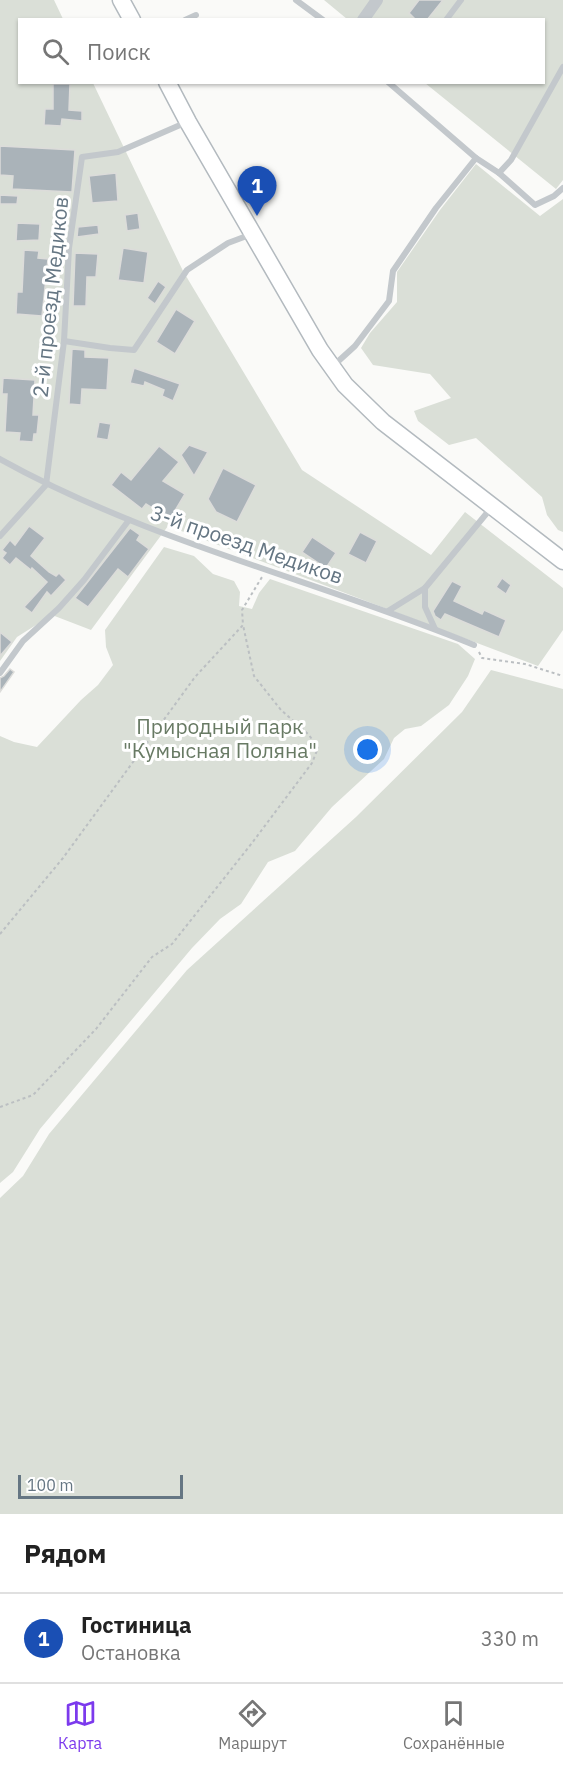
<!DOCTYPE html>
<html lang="ru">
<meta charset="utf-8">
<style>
:root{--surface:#fff;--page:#f6f6f6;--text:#222;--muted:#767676;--line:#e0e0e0;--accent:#7c3aed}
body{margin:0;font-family:"IBM Plex Sans",sans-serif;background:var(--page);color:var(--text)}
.scale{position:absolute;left:18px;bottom:15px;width:165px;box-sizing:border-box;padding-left:6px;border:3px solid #657683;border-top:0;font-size:16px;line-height:21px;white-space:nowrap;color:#657683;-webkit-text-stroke:4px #fff;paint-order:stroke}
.you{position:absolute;left:368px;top:750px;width:21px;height:21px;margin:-15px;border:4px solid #fff;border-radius:50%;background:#1a73e8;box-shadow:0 0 0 9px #1a73e833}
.badge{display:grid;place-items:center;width:39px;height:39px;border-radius:50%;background:var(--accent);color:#fff;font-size:20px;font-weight:700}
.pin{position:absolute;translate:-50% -50px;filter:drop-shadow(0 2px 3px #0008)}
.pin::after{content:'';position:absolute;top:32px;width:21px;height:18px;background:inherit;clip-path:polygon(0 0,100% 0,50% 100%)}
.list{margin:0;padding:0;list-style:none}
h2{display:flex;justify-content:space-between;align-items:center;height:78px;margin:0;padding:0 24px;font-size:26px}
h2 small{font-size:20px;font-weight:400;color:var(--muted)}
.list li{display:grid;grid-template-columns:39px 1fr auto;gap:18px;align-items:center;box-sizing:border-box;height:90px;padding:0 24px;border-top:2px solid var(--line)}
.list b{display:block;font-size:22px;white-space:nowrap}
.list p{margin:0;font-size:20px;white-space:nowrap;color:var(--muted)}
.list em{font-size:20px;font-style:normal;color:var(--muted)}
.icon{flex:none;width:33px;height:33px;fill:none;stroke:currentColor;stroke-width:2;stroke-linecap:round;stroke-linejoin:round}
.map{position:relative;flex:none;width:563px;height:1514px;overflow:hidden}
.search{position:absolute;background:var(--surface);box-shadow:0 2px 4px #0004;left:18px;right:18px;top:18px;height:66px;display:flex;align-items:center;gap:15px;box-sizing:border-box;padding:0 21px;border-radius:0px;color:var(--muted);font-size:22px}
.sheet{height:168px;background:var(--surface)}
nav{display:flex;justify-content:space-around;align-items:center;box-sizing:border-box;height:84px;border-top:2px solid var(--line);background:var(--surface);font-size:16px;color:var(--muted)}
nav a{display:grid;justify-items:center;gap:3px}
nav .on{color:var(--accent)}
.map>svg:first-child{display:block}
.green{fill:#dadfd7}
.building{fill:#aab3b9;stroke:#dcdcda;stroke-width:1.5}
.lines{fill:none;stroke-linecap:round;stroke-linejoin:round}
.secondary-casing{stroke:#b3babf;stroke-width:19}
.path{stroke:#bbbfc2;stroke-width:2;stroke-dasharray:3 3;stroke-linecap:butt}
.lane{stroke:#c3c8cc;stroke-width:6}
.street{stroke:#c3c8cc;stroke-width:12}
.secondary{stroke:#fff;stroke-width:16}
.labels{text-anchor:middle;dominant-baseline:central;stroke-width:6;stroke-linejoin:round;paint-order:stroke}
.street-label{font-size:21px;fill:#657683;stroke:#fff}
.park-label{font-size:21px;fill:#687a64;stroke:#fff}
</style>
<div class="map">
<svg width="563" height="1514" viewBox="0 0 563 1514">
<rect width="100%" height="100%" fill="#fafaf8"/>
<!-- green -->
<g class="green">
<polygon points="0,0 54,0 63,19 20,20 20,82 93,83 183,271 302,470 431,555 465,512 563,588 563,630 538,666 168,526 91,630 52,615 17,637 0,661"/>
<polygon points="324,0 563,0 563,180 556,189 425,83 544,82 544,20 347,19"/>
<polygon points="476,164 540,216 563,199 563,532 558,530 547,515 542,497 476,438 449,445 418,421 414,411 451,398 430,374 373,365 361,348 370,333 397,302 397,272 440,210"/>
<polygon points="164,547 194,556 213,574 234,581 240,592 239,606 252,609 259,593 270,579 458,644 475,659 468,676 449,705 421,726 405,729 394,738 384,759 332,807 295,851 268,862 241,904 220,919 192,948 40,1129 13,1172 0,1183 0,736 14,742 37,747 81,700 98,685 113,665 106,647 105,630"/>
<polygon points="491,670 563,689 563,1514 0,1514 0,1198 23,1176 49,1134 187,970 356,817 462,712"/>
</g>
<!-- building -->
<g class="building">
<polygon points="419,0 443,0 427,20 416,20 409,13"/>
<polygon points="53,84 70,84 69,110 82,111 82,121 62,119 61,126 44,125 45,109 53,109"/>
<polygon points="0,146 75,150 72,192 12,189 13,176 0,175"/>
<polygon points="116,173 118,201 92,203 89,176"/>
<polygon points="0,195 18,196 17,204 0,204"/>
<polygon points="138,213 140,229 127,231 125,215"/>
<polygon points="17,223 40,224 39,240 16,241"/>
<polygon points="98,225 99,234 77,237 78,227"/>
<polygon points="123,248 148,252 144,283 118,280"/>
<polygon points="24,250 39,251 38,258 48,259 42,316 16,314 17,292 22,292"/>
<polygon points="75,253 98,254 96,277 87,277 86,306 73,306"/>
<polygon points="158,281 166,287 155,304 147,298"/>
<polygon points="176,309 195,321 175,354 156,342"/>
<polygon points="72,349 85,350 85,357 109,358 107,390 82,389 81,405 69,404"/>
<polygon points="134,368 180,384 173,401 162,396 164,390 145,382 144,386 130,383"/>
<polygon points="3,378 35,380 33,415 39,415 37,434 34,434 33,442 19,441 20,433 5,432 7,394 2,394"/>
<polygon points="99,422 111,424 108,440 96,438"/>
<polygon points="189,445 208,452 194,476 181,455"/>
<polygon points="159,446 179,462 163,481 185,494 170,519 146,504 142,509 111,485 121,472 131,480"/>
<polygon points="223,468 256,485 237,522 216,512 208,499"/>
<polygon points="29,526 45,538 31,556 49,572 56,576 59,573 66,580 51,596 47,592 32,613 24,607 47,582 32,568 31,570 16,558 10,565 2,558 6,553 2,550 10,540 15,545"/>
<polygon points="130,528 140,535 137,540 149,549 128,577 118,569 88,607 75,598"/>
<polygon points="360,532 377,541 366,563 348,554"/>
<polygon points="312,537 336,553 326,568 302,552"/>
<polygon points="502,578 511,585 506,594 496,587"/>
<polygon points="452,581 462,586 454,601 482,614 484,610 506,620 499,637 445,614 441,620 435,616 433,611"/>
<polygon points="0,632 12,642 0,656"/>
<polygon points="10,669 14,672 0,692 0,678 4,676"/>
</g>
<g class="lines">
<!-- secondary casing -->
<g class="secondary-casing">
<g id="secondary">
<polyline points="121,0 132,20"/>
<polyline points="167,82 188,122 320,350 345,385 383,422 563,561"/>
</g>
</g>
<!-- path -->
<g class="path">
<polyline points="479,652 482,658 525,664 563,676"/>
<polyline points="0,934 63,858 195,677 243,625 242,610 262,577"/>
<polyline points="0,1107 33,1095 96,1029 152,957 172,944 252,843 312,763 318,748 309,735 281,710 254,676 243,625"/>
</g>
<!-- lane -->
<g class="lane">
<polyline points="296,0 323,20"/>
<polyline points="185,20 196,15"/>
<polyline points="446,20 461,0"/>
<polyline points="388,82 476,158 499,173 535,205 554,196 563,188"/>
<polyline points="499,173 511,160 563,67"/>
<polyline points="64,341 110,348 134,350 187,270 228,243 252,234"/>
<polyline points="333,366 355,346 389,301 393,271 436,208 476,158"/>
<path d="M0,459C149,542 317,580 474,645"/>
<polyline points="0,536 46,485 64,341 69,248 82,157 118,152 187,122"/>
<polyline points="425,588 491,508"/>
<polyline points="388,611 425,588 425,607 435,629"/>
<polyline points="0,673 23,641 59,608 84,580 129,520"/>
</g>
<!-- street -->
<polyline class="street" points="363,20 377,0"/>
<!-- secondary -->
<use href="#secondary" class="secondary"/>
</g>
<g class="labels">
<!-- street labels -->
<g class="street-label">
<text transform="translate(50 297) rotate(-84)">2-й проезд Медиков</text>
<text transform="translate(247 544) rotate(19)">3-й проезд Медиков</text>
</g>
<!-- park labels -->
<g class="park-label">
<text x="220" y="726">Природный парк<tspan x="220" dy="24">"Кумысная Поляна"</tspan></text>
</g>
</g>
</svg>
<div class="scale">100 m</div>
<div class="you"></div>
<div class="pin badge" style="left:257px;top:216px;background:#1a4fb4">1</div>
<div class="search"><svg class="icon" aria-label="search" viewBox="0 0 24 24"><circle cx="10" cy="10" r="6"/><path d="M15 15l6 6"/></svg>Поиск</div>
</div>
<section class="sheet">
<h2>Рядом<small></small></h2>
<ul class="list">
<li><span class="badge" style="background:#1a4fb4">1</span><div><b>Гостиница</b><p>Остановка</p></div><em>330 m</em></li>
</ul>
</section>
<nav>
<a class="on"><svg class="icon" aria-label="map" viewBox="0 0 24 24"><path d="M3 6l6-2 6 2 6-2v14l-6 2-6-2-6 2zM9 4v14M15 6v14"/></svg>Карта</a>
<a><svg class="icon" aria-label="directions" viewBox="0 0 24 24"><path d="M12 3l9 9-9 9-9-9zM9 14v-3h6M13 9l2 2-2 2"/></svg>Маршрут</a>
<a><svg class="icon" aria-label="saved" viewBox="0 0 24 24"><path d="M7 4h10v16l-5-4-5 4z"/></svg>Сохранённые</a>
</nav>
